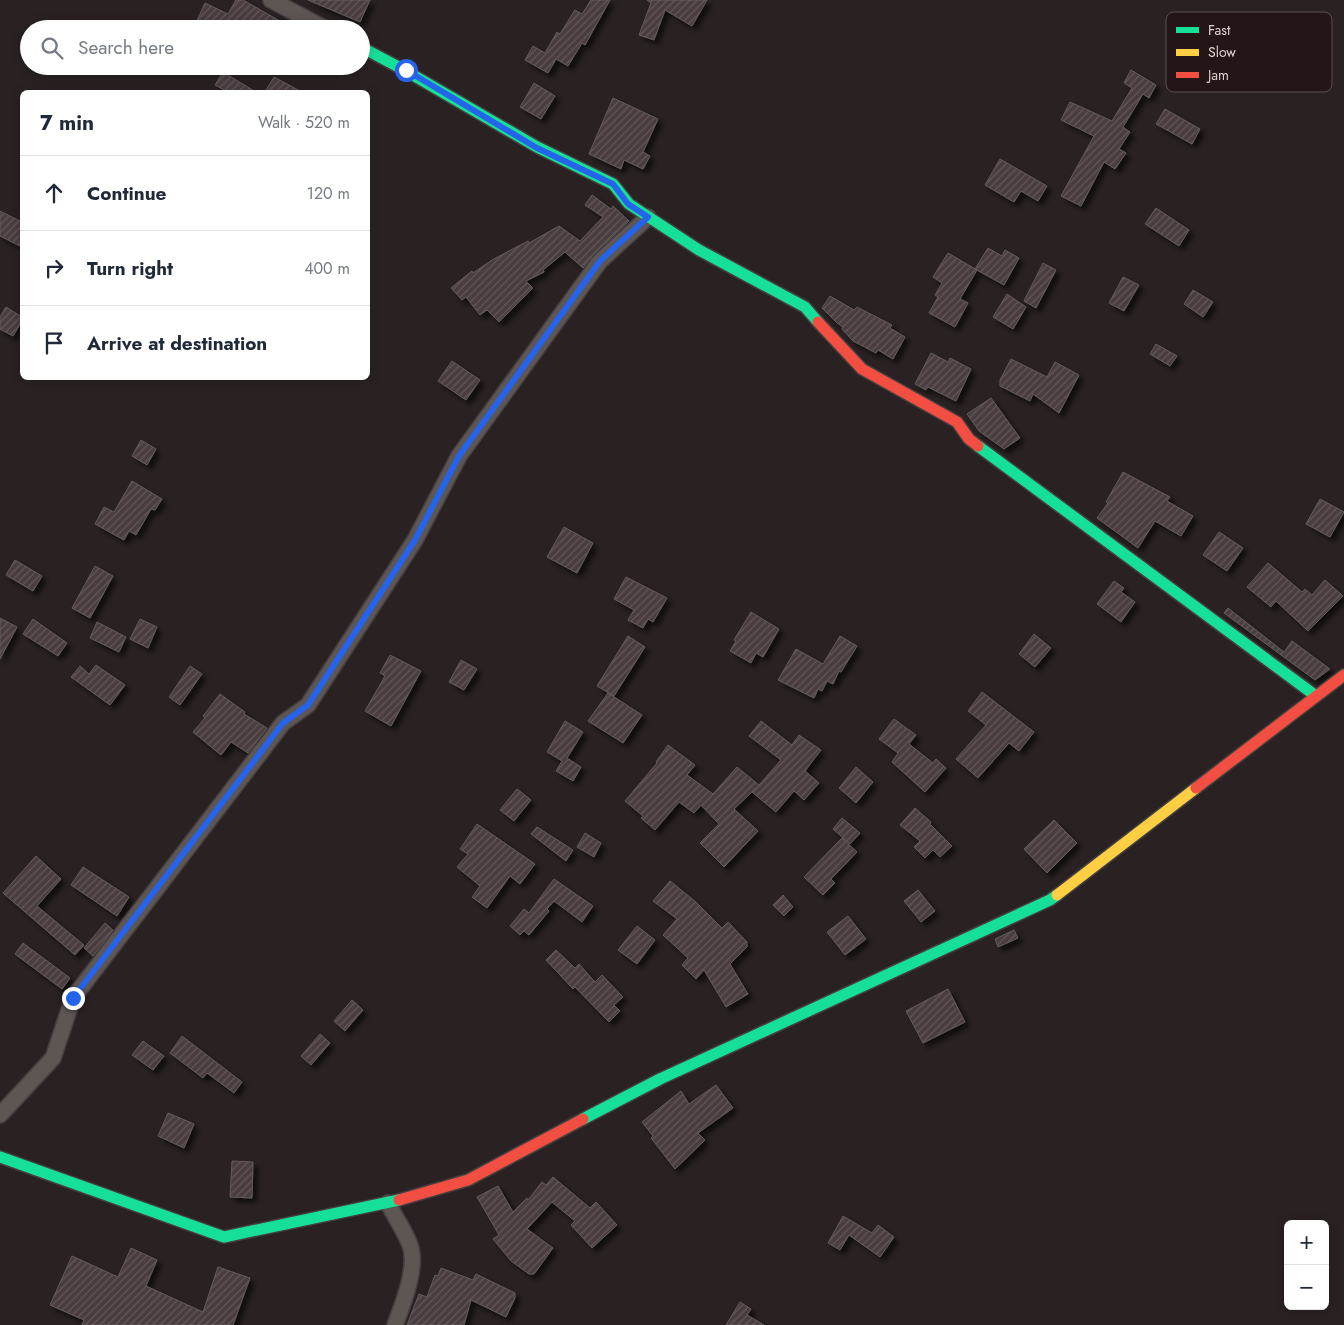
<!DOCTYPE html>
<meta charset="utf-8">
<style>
:root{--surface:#fff;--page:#f2f2f3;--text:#1f2937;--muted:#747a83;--line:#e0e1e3}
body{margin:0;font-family:Jost,sans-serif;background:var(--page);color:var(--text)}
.controls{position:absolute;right:15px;bottom:15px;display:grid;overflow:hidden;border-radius:8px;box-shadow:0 2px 12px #0003}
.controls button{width:45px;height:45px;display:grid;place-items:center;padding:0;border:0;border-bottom:1px solid var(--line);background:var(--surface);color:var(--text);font:25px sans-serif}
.stop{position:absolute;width:15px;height:15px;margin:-11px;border:4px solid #2563eb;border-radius:50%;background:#fff}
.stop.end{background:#2563eb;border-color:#fff;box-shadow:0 1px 5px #0008}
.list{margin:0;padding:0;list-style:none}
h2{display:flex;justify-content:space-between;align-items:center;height:65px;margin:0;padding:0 20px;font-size:21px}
h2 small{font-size:16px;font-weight:400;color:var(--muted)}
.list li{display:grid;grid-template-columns:32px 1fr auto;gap:15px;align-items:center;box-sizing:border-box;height:75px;padding:0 20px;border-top:1px solid var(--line)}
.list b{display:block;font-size:19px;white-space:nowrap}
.list em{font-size:16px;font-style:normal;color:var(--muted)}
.icon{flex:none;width:28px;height:28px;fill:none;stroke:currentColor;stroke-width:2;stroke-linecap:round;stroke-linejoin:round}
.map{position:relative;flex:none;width:1344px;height:1325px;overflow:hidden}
.search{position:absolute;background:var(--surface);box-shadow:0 2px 12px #0003;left:20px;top:20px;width:350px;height:55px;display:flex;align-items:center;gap:12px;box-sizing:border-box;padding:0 18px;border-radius:28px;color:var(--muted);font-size:19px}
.panel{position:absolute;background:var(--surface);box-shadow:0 2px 12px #0003;left:20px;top:90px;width:350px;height:290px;border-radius:8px}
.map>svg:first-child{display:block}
.building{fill:url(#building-hatch);stroke:#635c5d;filter:url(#shadow)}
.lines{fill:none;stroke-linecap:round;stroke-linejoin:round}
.street-casing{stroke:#463f3f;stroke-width:18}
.fast-casing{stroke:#463f3f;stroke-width:14}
.slow-casing{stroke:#463f3f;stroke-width:14}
.jam-casing{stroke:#463f3f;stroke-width:14}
.street{stroke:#5d5653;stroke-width:15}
.fast{stroke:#16e098;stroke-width:11}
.slow{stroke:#ffcf43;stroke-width:11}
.jam{stroke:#f24e42;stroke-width:11}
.route{stroke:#2563eb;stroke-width:6}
.key{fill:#241516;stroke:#5c4e4e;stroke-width:1}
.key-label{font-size:14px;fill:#ddd2d2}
</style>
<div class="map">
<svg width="1344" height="1325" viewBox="0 0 1344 1325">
<defs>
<pattern id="building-hatch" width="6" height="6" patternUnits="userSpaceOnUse" patternTransform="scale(1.25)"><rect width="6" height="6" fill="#493d40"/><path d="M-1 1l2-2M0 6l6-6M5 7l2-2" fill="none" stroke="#63585b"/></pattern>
<filter id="shadow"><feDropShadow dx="4.5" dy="4.5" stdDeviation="2.5" flood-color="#0009"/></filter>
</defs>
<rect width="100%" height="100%" fill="#2a2222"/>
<!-- building -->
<g class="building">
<polygon points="236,0 243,0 294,29 193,29 205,3 228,14"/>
<polygon points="308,0 370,0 360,22"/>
<polygon points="591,0 610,0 585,45 582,43 568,66 556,59 548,73 525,60 533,46 545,53 557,32 560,34 575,10 582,14"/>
<polygon points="647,0 707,0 692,26 665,10 654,40 639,35 651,3"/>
<polygon points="1131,70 1156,85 1149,98 1143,94 1123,127 1130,132 1119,149 1126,153 1115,169 1104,162 1081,206 1061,196 1094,136 1061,120 1070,102 1112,121 1132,88 1124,83"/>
<polygon points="223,72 256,92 228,92 215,85"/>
<polygon points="274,77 302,92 265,92"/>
<polygon points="534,83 555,96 541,119 520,107"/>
<polygon points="613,98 658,119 643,152 650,156 643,169 624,160 621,169 589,154"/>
<polygon points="1165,109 1200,129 1192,144 1156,124"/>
<polygon points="1000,159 1047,186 1038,201 1021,191 1014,202 985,185"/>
<polygon points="592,195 611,209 613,206 629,221 594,254 583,268 565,252 543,270 544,272 526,281 533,288 499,322 487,310 480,315 466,297 462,300 451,288 472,271 473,273 492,260 528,241 529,243 559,226 580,241 603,217 585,205"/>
<polygon points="1156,208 1189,230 1179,246 1145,224"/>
<polygon points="0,211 22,222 22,247 0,236"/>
<polygon points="988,248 1002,256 1005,250 1019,258 1004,285 975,269"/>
<polygon points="948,253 977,270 960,299 968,303 955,327 929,313 938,297 935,295 942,283 933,277"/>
<polygon points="1043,263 1056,270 1036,308 1024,301"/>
<polygon points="1123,277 1139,285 1124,311 1109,303"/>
<polygon points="1193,290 1213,302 1203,317 1184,304"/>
<polygon points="1007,294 1026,307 1013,329 993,317"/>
<polygon points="830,296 854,310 857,307 892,325 890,328 905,337 893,359 878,350 876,353 853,341 842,329 843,327 837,323 822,308"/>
<polygon points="6,307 22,317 22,321 13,336 0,329 0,317"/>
<polygon points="1156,344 1177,356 1170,366 1150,354"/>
<polygon points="931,353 948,362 950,358 971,369 956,401 928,387 926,390 915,384"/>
<polygon points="1011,359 1047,377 1055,362 1079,375 1059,413 1033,394 1030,401 1000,386 1000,380"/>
<polygon points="452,361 480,380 466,400 438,381"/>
<polygon points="991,398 1020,438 1004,449 979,431 967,414"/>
<polygon points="141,440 156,449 147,465 132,456"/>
<polygon points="1123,472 1170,497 1167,501 1193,516 1181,536 1155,521 1138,548 1097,518 1108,503 1106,502"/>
<polygon points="132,481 162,499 155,510 151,509 136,535 129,531 124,540 95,524 104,507 114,512"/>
<polygon points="1320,499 1344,512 1330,537 1306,524"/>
<polygon points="564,527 593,543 577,573 547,557"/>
<polygon points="1219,532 1243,548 1227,571 1203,555"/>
<polygon points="15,560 42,576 33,591 6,575"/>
<polygon points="1268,563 1302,592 1305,589 1312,595 1325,580 1343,596 1308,631 1276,601 1271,607 1247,587"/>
<polygon points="95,566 113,576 90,618 72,608"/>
<polygon points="626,577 667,598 653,622 648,619 643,628 628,620 634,610 614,599"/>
<polygon points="1114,581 1124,588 1121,592 1135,602 1121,622 1097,604"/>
<polygon points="1228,608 1284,652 1292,641 1330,669 1315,680 1224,613"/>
<polygon points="751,612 779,629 763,657 756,653 751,663 730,651 736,641 734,640"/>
<polygon points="0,618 17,627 0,659"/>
<polygon points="33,619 67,643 58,656 23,634"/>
<polygon points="140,619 157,627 148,648 130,639"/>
<polygon points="97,622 126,637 119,652 90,638"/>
<polygon points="1034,634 1051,648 1035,667 1019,654"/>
<polygon points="628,636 645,647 614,696 597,686"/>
<polygon points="840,636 857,646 841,672 839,671 833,684 827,681 822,691 818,689 814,698 778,680 796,649 823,664"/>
<polygon points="390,655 421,671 391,726 365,711 385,676 380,673"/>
<polygon points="461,660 477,669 464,690 449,682"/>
<polygon points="96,665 125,685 110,705 71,677 80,666 89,674"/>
<polygon points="190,666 202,674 180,705 169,697"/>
<polygon points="982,692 1034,732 1019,751 1009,743 978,778 956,759 986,725 968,711"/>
<polygon points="608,693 642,715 623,743 588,721"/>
<polygon points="220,694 245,712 244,714 267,728 248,753 231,742 221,755 193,732 205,718 203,716"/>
<polygon points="894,719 916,735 909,744 933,763 936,759 946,768 925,792 892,762 898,753 879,739"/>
<polygon points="565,721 583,732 567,758 581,767 573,781 556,771 562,761 547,752"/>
<polygon points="761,721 792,745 799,735 821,750 805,771 819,783 804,800 794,791 776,812 752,792 756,788 734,809 758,831 724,867 700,843 719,824 701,805 694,813 679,802 655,830 641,818 643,816 625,801 657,763 656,762 668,745 695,765 687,775 713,794 737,767 759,785 781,760 749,736"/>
<polygon points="856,767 873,782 856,803 839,788"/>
<polygon points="517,789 531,800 514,821 500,810"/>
<polygon points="915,808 931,822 930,824 952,846 940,857 933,850 925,858 914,847 920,841 900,825"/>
<polygon points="842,818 860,833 850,844 833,829"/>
<polygon points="1054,820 1077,843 1047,873 1024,849"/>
<polygon points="477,824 535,864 520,884 510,876 487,908 472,897 480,886 457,867 468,854 460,849"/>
<polygon points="537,827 573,850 566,861 531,834"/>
<polygon points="585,833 601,843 594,857 577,847"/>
<polygon points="842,838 857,852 831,879 835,883 823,895 804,877"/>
<polygon points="36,856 61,879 37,906 84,945 75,955 3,893"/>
<polygon points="83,867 129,897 117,916 71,885"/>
<polygon points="554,879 593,906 582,922 554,901 547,909 549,911 529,935 524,931 520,935 510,926 524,909 529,913"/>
<polygon points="670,881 696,902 722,928 728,922 747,942 747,947 730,964 748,994 726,1007 704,970 696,979 682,965 688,958 663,935 677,919 653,901"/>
<polygon points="918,890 935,911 921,922 904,901"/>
<polygon points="783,895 793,907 784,916 773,905"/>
<polygon points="848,916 866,939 845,955 827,932"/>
<polygon points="105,923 113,930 93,956 84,948"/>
<polygon points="637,926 655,940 637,964 618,950"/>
<polygon points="1014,930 1018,938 998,947 995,939"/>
<polygon points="23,943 70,978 62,989 15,954"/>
<polygon points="556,950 575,968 579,964 595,982 602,975 623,997 614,1005 620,1011 609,1022 575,987 573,989 546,960"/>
<polygon points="948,989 965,1022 923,1043 906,1011"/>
<polygon points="352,1000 363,1010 345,1031 334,1021"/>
<polygon points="320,1034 330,1043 311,1065 301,1056"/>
<polygon points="182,1036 242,1082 234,1093 207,1073 203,1078 170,1053"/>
<polygon points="143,1041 164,1056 153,1070 132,1055"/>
<polygon points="716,1085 733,1108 698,1133 705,1140 675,1169 651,1138 653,1136 642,1122 681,1091 689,1104"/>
<polygon points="168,1113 194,1124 184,1148 158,1136"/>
<polygon points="232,1161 253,1162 252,1198 230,1197"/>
<polygon points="553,1177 590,1208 596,1202 617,1225 592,1248 571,1225 575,1221 552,1202 527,1229 553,1248 534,1274 529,1274 511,1261 493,1239 499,1235 477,1197 498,1186 513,1212 527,1198 528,1200 542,1182 546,1185"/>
<polygon points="843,1216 872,1233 878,1225 894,1237 880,1257 849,1235 840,1250 828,1243"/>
<polygon points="131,1248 157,1260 146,1286 203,1312 218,1267 250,1278 233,1325 82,1325 84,1320 50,1305 72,1256 118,1277"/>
<polygon points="441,1268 473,1280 476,1274 515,1293 515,1298 506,1317 471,1300 464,1325 407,1325 419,1294 427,1297 435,1275 438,1276"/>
<polygon points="740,1302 751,1309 747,1315 764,1325 726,1325"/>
</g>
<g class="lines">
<!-- street casing -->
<g class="street-casing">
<g id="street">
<polyline points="271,0 326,29"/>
<polyline points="0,1115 53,1058 73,998 283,723 308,705 415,540 459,456 600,261 648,217"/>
<path d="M388,1203C395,1217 404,1230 410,1245C418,1266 403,1304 395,1325"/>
</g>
</g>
<!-- fast casing -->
<g class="fast-casing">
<g id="fast">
<polyline points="361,47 406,71 537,147 613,184 629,204 699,250 805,307 818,322"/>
<polyline points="978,446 1316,696"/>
<polyline points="583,1119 660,1079 1050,900 1057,895"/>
<polyline points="0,1157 224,1237 399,1200"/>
</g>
</g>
<!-- slow casing -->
<g class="slow-casing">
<polyline id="slow" points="1057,895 1196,788"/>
</g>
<!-- jam casing -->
<g class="jam-casing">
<g id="jam">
<polyline points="818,322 862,369 957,422 969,439 978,446"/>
<polyline points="1196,788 1344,675"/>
<polyline points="399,1200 468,1180 583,1119"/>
</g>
</g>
<!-- street -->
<use href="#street" class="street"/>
<!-- fast -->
<use href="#fast" class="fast"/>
<!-- slow -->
<use href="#slow" class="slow"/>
<!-- jam -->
<use href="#jam" class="jam"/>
</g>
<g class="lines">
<!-- route -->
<polyline class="route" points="73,998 283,723 308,705 415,540 459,456 600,261 648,217 628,204 613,184 537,148 406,70"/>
</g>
<!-- legend -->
<rect x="1166" y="12" width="166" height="80" rx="8" class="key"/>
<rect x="1176" y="27" width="23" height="6" fill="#16e098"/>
<rect x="1176" y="49" width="23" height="7" fill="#ffcf43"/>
<rect x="1176" y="72" width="23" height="6" fill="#f24e42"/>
<g class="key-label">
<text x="1208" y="35">Fast</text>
<text x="1208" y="57">Slow</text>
<text x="1208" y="80">Jam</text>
</g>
</svg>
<div class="controls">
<button>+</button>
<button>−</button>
</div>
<div class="stop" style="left:406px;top:70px"></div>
<div class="stop end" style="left:73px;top:998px"></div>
<div class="search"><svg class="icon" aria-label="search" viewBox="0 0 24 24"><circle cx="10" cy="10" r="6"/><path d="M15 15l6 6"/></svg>Search here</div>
<section class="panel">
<h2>7 min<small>Walk · 520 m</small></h2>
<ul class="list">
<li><svg class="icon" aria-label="ahead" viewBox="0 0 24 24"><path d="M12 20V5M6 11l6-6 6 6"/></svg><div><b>Continue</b></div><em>120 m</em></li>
<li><svg class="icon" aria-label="right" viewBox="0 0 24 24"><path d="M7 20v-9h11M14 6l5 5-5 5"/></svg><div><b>Turn right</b></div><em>400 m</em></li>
<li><svg class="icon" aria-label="arrive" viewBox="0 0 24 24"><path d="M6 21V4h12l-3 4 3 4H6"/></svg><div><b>Arrive at destination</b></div></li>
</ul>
</section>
</div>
